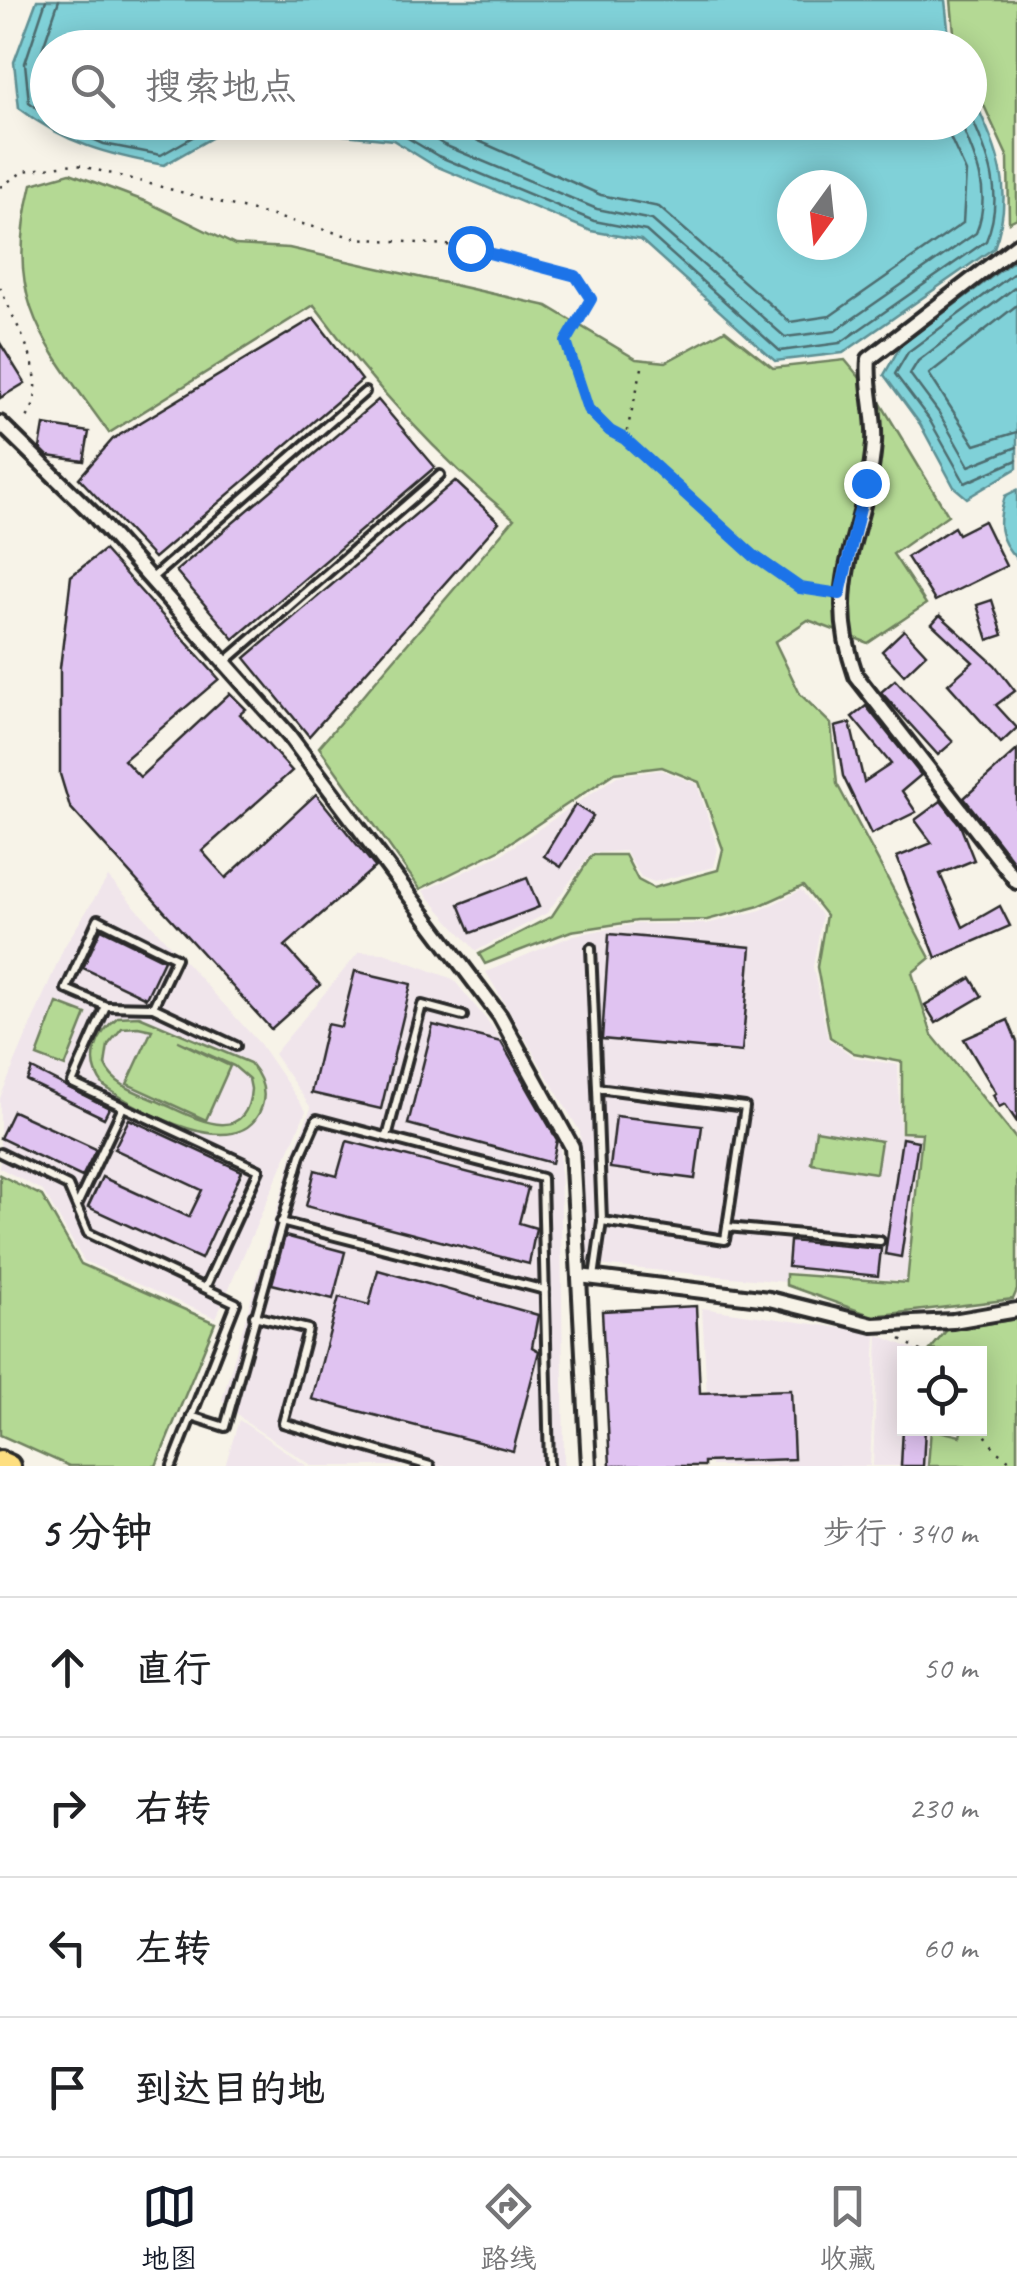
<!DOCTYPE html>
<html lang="zh">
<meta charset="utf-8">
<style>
:root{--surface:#fff;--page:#f6f6f6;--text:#202124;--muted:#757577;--line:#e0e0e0;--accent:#111827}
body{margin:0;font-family:Caveat,"LXGW WenKai TC",sans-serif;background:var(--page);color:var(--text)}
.controls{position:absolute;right:30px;bottom:30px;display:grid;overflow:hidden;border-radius:0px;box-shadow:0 5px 25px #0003}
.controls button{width:90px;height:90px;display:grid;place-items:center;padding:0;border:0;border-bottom:2px solid var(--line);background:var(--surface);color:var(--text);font:50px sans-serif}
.compass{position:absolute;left:777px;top:170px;width:90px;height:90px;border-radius:50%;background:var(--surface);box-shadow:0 5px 25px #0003;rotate:195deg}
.stop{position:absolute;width:30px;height:30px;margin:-22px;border:8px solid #1a73e8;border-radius:50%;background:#fff}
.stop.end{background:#1a73e8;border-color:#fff;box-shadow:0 2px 10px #0008}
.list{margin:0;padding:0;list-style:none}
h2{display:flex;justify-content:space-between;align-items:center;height:130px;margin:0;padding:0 40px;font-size:42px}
h2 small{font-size:32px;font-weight:400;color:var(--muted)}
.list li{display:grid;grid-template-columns:65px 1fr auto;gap:30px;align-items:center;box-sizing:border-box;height:140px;padding:0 40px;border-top:2px solid var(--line)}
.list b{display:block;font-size:38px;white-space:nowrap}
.list em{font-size:32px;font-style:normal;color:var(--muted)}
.icon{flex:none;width:55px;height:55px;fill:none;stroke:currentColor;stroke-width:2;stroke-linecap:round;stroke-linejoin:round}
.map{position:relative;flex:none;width:1017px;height:1466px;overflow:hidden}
.search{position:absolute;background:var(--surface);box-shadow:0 5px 25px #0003;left:30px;right:30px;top:30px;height:110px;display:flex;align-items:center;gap:25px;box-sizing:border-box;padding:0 35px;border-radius:55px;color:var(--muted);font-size:38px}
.sheet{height:690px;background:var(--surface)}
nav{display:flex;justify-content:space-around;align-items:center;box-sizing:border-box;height:140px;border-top:2px solid var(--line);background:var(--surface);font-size:28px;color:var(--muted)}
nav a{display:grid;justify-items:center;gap:5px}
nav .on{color:var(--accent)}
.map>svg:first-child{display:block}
.built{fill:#f0e5eb}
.green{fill:#b4d994;stroke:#708260;stroke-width:2.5;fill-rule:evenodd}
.water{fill:#80d1d8;stroke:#5e8f93;stroke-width:2.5;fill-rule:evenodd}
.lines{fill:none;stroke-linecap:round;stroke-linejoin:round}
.shore{stroke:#4d6d70;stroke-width:2.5}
.building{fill:#e0c3f1;stroke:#2b2b2b;stroke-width:2.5}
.lane-casing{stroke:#2b2b2b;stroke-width:14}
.street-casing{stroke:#2b2b2b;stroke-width:20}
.primary-casing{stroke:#2b2b2b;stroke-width:28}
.path{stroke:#2b2b2b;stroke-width:2.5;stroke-dasharray:2.5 8;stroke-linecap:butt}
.lane{stroke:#f7f3e8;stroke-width:6}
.street{stroke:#f7f3e8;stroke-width:12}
.primary{stroke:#fedf80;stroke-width:20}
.route{stroke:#1a73e8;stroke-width:12}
</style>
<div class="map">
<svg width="1017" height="1466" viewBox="0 0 1017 1466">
<rect width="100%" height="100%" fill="#f7f3e8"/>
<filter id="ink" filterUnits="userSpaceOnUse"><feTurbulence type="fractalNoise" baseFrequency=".01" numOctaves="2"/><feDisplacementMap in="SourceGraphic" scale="20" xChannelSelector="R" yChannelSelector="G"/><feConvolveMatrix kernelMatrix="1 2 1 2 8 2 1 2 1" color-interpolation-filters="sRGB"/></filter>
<g filter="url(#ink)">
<!-- built -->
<g class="built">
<polygon points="661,770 697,784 718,849 714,867 654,882 641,877 625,851 591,853 547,913 476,951 423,891 502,854 617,776"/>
<polygon points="108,877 260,1044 306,1111 216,1318 84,1261 43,1191 0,1168 0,1098 64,947"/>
<polygon points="801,890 822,916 813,967 828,1039 854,1057 898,1065 900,1133 920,1135 906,1281 786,1272 786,1282 586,1264 580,1132 486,972 574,935 637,924 707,924 761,910"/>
<polygon points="359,952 384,953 453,979 494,1029 560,1136 564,1466 313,1466 247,1423 222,1400 293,1154 311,1108 274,1054"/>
<polygon points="702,1308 876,1333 870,1466 711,1466"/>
<polygon points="878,1335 923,1353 904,1354 904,1428 929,1429 927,1466 873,1466"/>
<polygon points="239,1420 263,1436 307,1466 225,1466"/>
</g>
<!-- green -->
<g class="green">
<polygon points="951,0 1017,0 1017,218 1009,222 1008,158 970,75 970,48 955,43"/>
<path d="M70,173L147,202L235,245L289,248L547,306L636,359L666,362L725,330L773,368L845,360L880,402L948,515L893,554L926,604L868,643L808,620L775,642L800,694L831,724L837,784L930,958L912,973L932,1035L1017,1140V1290L1013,1299L873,1316L786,1285V1274L907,1283L922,1133L902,1132V1062L854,1053L830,1037L817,967L826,915L803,886L759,906L707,920L637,921L571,931L485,964L479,954L552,916L592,855H625L638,880L653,888L718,870L723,849L699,782L662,767L614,773L499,850L420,889L319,747L514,519C436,455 374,386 314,305L109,433C43,341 3,302 32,184Z"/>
<polygon points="57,1003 86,1014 65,1067 37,1056"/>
<path d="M139,1016L250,1063C260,1075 267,1090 262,1106C242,1169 136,1109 104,1086C85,1062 95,1035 118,1017ZM138,1027L152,1030L127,1084L206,1120L230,1066L178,1041L234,1066L249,1079L251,1089C247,1148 195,1118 164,1104C143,1094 114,1087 105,1065L108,1045L122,1028Z"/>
<polygon points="816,1130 881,1141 876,1173 811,1163"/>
<polygon points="0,1175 42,1196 81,1264 215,1323 156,1466 69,1466 0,1435"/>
<polygon points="1017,1319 1017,1466 928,1466 931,1429 960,1436 962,1429 980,1428 980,1354 930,1350 947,1330"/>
</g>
<!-- water -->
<g class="water">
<path d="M37,0H945L950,47L48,48V122H970V90C995,146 1017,186 994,248L843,353L775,361L641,240L591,231L433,165L393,140L236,124L164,165C108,155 64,143 19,108L14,62ZM792,185H852V245H792Z"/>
<polygon points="1017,258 1017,468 967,498 954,487 920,424 884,375 901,345"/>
<path d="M1017,490V559C997,539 997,523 1005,496Z"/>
</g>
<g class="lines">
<!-- shore -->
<g class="shore">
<polyline points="46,0 25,63 29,102 48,117"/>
<polyline points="48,101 40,95 37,65 59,0"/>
<polyline points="55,122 104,144 161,155 219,122"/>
<path d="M85,122C131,143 150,147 193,122"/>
<path d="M319,122L396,131L438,156L594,221L646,231L780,351L840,343L986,241C1005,196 989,156 970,114"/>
<path d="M408,122L444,145L597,209L652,220L785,337L835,331L976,233C992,194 976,158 960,122"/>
<polyline points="436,122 601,195 659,207 790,322 830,316 963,223 966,172 943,122"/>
<polyline points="1017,271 908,352 895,374 929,419 965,483 1017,460"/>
<polyline points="1017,286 918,361 910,374 939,413 969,466 1017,447"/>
<polyline points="1017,305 929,374 975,445 1017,432"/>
</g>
</g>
<!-- building -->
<g class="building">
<polygon points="314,318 362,380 154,558 79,478 113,439"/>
<polygon points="0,343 25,383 0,398"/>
<polygon points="378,400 435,467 234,639 176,571"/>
<polygon points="44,425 89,432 84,461 48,456 40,448"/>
<polygon points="455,481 499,522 309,736 245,658"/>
<polygon points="984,521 1006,566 935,601 907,557 954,527 958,534"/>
<polygon points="104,550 219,679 124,760 140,777 230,693 246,709 240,714 292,771 202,851 226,878 316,794 375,867 285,946 320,985 271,1029 70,807 60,774 60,668 71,576"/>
<polygon points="992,600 1003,635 988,640 977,605"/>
<polygon points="940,615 995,665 1015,691 996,705 1017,728 1001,743 948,684 973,662 932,624"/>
<polygon points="904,630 926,654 904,675 882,651"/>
<polygon points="895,680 953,742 938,755 881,692"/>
<polygon points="866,706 921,775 902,791 916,812 871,834 843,776 835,727 850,723 864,782 891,764 852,717"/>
<polygon points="1017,750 1017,866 964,798"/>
<polygon points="941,801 960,825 974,860 940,874 963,927 1000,906 1010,926 936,958 897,857 932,843 915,820"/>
<polygon points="575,805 593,816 561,867 544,856"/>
<polygon points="527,878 539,907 471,933 459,904"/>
<polygon points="101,929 164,960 146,998 83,968"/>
<polygon points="609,934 751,947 742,1052 602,1039"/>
<polygon points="355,971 411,984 381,1109 311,1093 327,1024 341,1027"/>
<polygon points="971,978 982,996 936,1023 925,1005"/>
<polygon points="1008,1020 1017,1042 1017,1122 1005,1104 999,1107 993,1095 996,1093 964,1039"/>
<polygon points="433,1025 501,1042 557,1140 552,1163 408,1124"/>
<polygon points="32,1069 109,1108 104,1118 27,1081"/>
<polygon points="13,1111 96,1149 82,1177 0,1138"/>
<polygon points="616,1116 702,1126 695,1179 610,1168"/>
<polygon points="129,1119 242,1171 201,1259 88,1207 102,1177 189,1217 202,1190 114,1149"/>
<polygon points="902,1138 918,1141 901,1257 885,1254"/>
<polygon points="347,1141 528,1188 519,1223 536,1228 529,1264 306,1206 315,1170 337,1176"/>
<polygon points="285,1236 345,1252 333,1299 272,1284"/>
<polygon points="790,1241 881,1249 878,1276 788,1267"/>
<polygon points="378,1270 538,1315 532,1347 539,1351 513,1451 312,1399 339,1297 369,1305"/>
<polygon points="696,1306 700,1393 791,1390 794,1459 704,1462 704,1466 610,1466 602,1311"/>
<polygon points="903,1428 925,1428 923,1466 901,1466"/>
</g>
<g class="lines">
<!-- lane casing -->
<g class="lane-casing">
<g id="lane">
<polyline points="152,578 365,392"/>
<polyline points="225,662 440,475"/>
<polyline points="591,948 597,1088"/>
<polyline points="106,1006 153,1007 236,1046"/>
<polyline points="153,1007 176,958 98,919 66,989 106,1006 72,1083 259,1170 205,1288"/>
<polyline points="387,1137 422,1005 463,1016"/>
<polyline points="0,1153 68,1186 88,1233 236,1303 172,1466"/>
<polyline points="77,1205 123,1107"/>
<polyline points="281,1222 545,1290"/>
<polyline points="727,1227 880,1241"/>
<polyline points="594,1277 602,1221 725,1240 745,1107 597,1088 602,1221"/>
<polyline points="254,1316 308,1329 283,1423 430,1466"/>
<polyline points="191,1416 225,1427 301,1155 317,1119 542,1178 549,1466"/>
</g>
</g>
<!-- street casing -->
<g class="street-casing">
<g id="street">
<path d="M1017,245L869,359C866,387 876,415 874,443C867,534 821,578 856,676L1017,882"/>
<polyline points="0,423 92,513 288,734 500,1016 572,1147 589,1466"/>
<polyline points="579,1276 769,1299 873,1325 953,1321 1017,1310"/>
</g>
</g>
<!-- primary casing -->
<g class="primary-casing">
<polyline id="primary" points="0,1462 9,1466"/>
</g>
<!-- path -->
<g class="path">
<path d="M0,187L24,171L74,164L356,238L470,247L576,276L591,299L566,342C574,383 587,418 625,439"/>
<path d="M0,287C16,329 57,384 23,423"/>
<polyline points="642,368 625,439 754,556 800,588 829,592"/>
<polyline points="901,1339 925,1354"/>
<polyline points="980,1427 996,1451 1017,1466"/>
</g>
<!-- lane -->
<use href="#lane" class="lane"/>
<!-- street -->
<use href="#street" class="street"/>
<!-- primary -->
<use href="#primary" class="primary"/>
</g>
</g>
<g class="lines" filter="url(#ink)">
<!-- route -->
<polyline class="route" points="470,248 576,276 591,299 566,342 588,409 610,431 625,439 754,556 800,588 840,594 866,483"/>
</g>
</svg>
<div class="controls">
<button><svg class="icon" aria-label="locate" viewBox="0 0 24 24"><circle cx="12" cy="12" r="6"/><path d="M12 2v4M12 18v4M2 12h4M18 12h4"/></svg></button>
</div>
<svg class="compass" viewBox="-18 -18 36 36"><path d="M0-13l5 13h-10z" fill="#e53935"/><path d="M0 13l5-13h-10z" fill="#757577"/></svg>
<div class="stop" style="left:470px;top:248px"></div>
<div class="stop end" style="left:866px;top:483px"></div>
<div class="search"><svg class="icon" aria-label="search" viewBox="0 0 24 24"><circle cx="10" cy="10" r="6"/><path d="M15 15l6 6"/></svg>搜索地点</div>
</div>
<section class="sheet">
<h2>5 分钟<small>步行 · 340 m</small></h2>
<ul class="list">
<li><svg class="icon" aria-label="ahead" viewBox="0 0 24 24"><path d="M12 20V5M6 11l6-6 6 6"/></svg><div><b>直行</b></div><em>50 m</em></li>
<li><svg class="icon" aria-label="right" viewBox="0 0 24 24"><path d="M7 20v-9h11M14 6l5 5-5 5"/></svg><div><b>右转</b></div><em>230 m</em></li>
<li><svg class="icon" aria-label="left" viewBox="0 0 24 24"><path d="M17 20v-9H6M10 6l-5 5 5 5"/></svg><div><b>左转</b></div><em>60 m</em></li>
<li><svg class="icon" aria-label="arrive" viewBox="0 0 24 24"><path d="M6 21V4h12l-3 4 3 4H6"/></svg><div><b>到达目的地</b></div></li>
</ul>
</section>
<nav>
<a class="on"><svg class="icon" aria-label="map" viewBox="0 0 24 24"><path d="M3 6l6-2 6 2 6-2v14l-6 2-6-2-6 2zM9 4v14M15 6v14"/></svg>地图</a>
<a><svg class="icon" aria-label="directions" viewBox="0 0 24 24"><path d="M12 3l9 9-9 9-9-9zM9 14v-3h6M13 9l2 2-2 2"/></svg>路线</a>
<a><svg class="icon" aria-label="saved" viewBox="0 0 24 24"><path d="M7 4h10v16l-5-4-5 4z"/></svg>收藏</a>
</nav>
